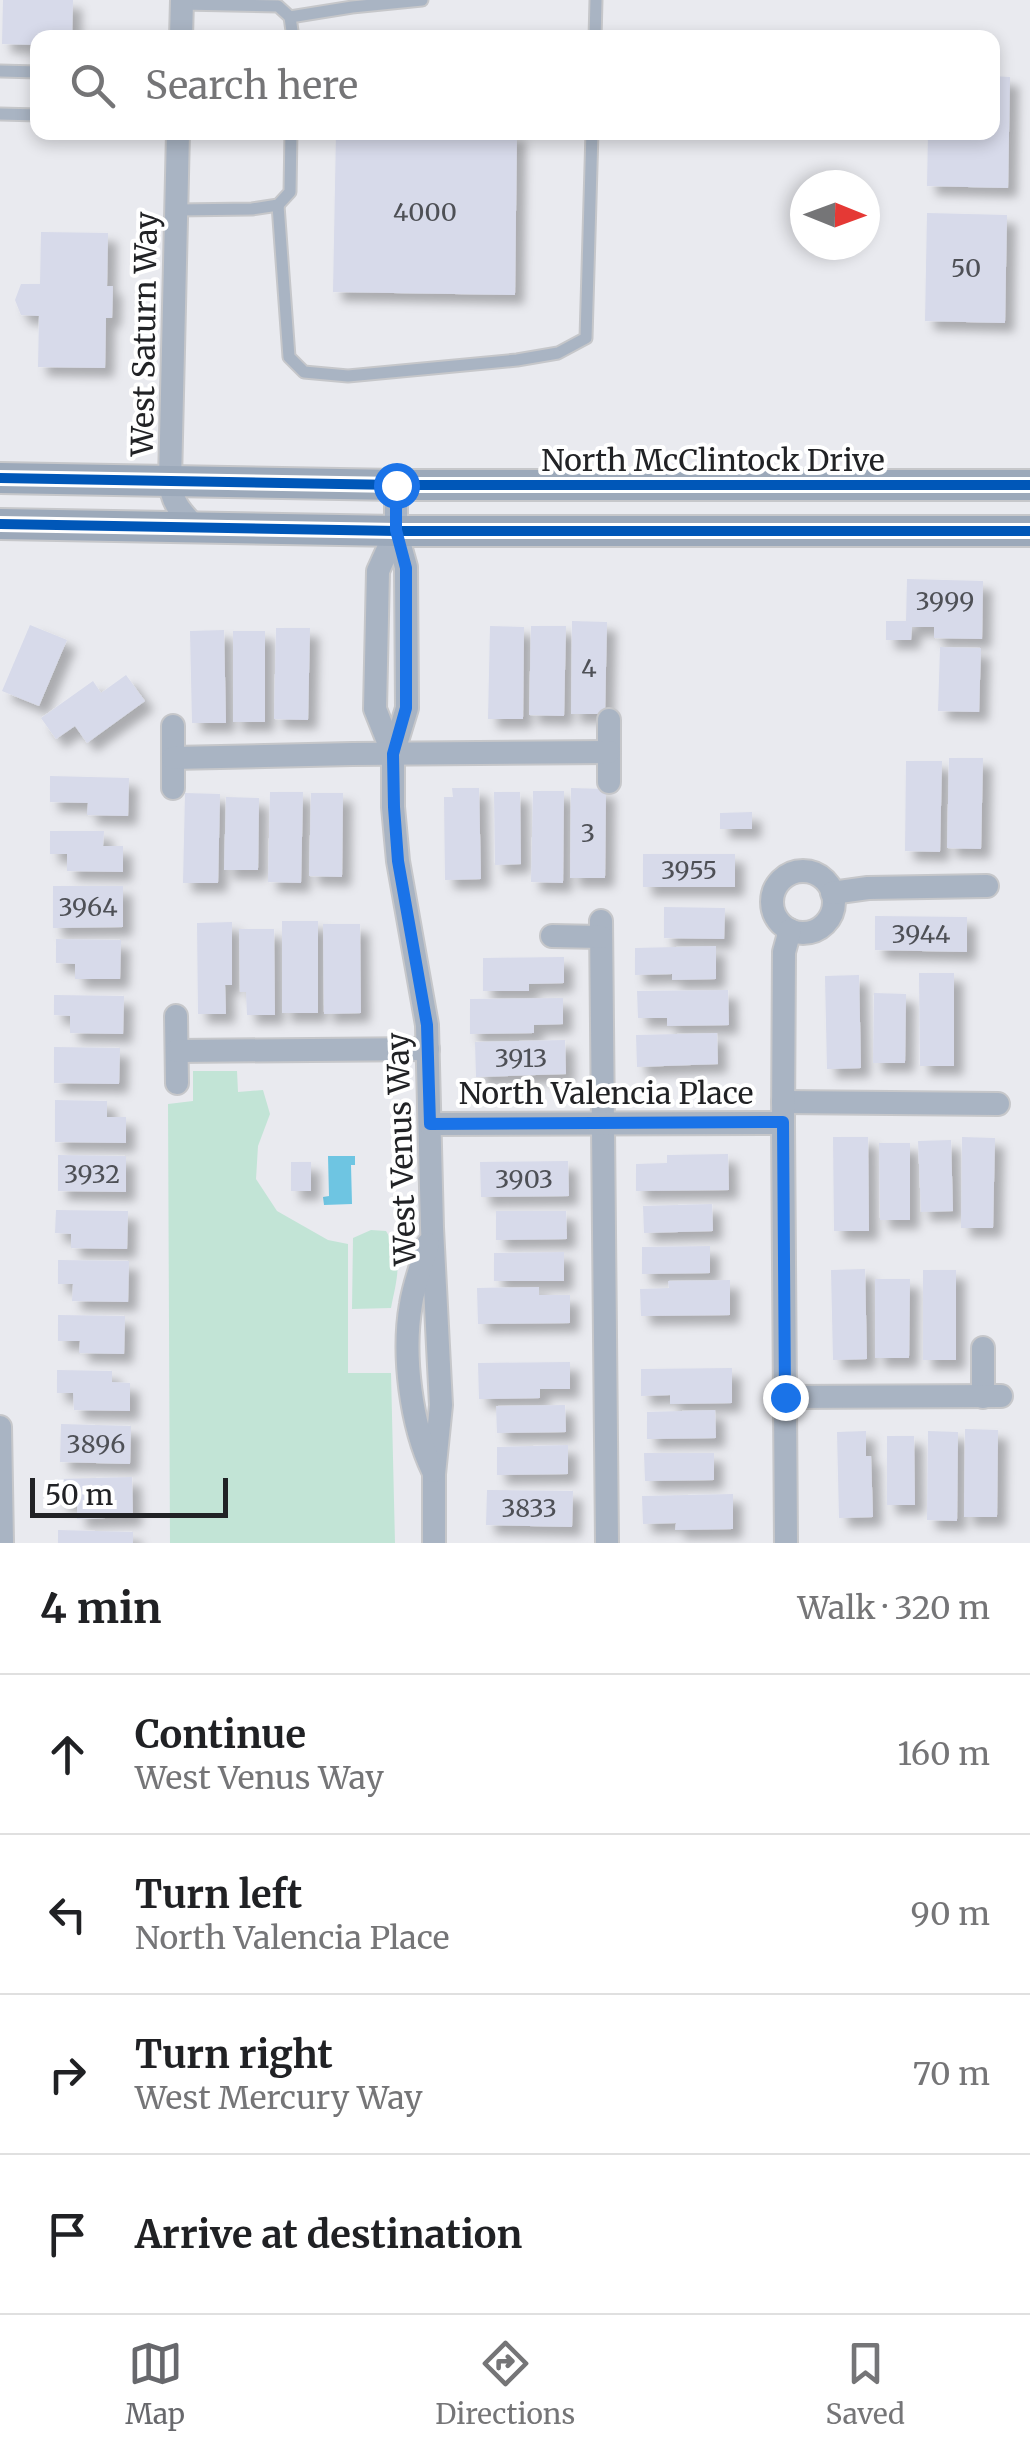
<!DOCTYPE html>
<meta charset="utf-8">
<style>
:root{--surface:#fff;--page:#f6f6f6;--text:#202124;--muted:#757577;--line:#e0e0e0;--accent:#67686c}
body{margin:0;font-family:Merriweather,serif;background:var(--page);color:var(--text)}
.compass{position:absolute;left:790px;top:170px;width:90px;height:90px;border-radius:50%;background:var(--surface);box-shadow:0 5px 15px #0003;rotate:91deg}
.scale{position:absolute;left:30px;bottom:25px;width:198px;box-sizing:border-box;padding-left:10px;border:5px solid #212225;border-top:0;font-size:28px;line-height:35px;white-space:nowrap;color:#212225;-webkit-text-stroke:8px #fff;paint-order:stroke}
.stop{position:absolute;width:30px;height:30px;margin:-22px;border:8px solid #1a73e8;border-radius:50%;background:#fff}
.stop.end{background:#1a73e8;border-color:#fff;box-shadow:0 2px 10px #0008}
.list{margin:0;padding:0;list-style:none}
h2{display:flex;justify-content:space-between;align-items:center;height:130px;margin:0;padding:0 40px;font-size:42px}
h2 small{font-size:32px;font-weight:400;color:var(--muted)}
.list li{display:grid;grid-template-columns:65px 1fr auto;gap:30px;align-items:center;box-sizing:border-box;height:160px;padding:0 40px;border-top:2px solid var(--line)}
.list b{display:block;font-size:38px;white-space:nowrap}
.list p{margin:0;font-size:32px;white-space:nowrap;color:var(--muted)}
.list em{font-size:32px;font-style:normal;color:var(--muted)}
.icon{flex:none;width:55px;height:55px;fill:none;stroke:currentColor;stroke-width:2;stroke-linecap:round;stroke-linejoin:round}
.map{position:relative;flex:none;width:1030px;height:1543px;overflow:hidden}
.search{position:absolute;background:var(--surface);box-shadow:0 5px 15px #0003;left:30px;right:30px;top:30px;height:110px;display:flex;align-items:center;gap:25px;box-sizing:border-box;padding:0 35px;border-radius:20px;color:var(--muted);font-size:38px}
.sheet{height:770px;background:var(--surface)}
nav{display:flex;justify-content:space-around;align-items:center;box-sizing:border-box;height:140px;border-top:2px solid var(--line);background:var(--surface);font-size:28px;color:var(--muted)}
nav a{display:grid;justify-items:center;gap:5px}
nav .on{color:var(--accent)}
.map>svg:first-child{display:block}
.green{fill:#c2e4d6}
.water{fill:#6ec5e2}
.building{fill:#d7daea;filter:url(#shadow)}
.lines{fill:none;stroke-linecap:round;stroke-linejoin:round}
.lane-casing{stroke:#c6c7ca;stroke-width:15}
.street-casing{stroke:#c6c7ca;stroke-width:26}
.secondary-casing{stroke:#c6c7ca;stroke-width:34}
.lane{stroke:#a9b4c3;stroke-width:11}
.street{stroke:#a9b4c3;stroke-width:22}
.secondary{stroke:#9ca9ba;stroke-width:30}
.cycleway-casing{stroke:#fff;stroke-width:16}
.cycleway{stroke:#0057b8;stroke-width:10}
.route{stroke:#1a73e8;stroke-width:12}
.labels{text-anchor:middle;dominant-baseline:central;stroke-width:8;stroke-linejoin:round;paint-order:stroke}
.number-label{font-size:25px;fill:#4e5056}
.street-label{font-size:30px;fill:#212225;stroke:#fff}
</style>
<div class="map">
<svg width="1030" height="1543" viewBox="0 0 1030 1543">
<defs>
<filter id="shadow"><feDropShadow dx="9" dy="9" stdDeviation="5" flood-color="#0004"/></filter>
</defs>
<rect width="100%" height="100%" fill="#e9eaef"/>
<!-- green -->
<g class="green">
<polygon points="193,1071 237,1071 238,1092 263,1090 270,1114 258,1146 256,1179 277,1211 328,1240 348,1244 348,1373 391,1373 395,1543 170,1543 168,1104 193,1101"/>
<path d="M371,1230L386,1231C404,1260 397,1277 391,1308L352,1309L353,1238Z"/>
</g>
<!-- water -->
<polygon class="water" points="328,1156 355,1156 355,1165 351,1165 352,1204 324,1205 323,1197 329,1196"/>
<!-- building -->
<g class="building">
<polygon points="3,0 73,0 72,38 38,38 38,45 2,44"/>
<polygon points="992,76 1010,77 1008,188 927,186 928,132 992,132"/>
<polygon points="336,132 517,132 515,295 333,292"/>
<polygon points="927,213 1007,215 1005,323 925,321"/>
<polygon points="41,232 108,233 107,286 113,286 112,318 106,318 105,368 38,367 39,316 21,315 15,300 21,284 40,284"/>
<polygon points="907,579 983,581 982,639 934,638 934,627 912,627 911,640 886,640 886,621 906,621"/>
<polygon points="572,621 607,622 605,714 571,714"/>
<polygon points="30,625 67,640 39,706 2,691"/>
<polygon points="490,626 524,627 523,719 488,719"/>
<polygon points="531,626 566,626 564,716 529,715"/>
<polygon points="276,628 310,628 308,720 274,719"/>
<polygon points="224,630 226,723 192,723 190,631"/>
<rect x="233" y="631" width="32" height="91"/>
<polygon points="940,647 981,648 979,712 938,711"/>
<polygon points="126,675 145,701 87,743 75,726 56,739 41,718 93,681 101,693"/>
<polygon points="949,758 983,758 981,849 947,848"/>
<polygon points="906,761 942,761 940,852 905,851"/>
<polygon points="50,776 129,778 128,816 87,815 88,803 50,802"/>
<polygon points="452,788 479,788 481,879 445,880 444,797 453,797"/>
<polygon points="571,788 606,789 605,878 570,878"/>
<polygon points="533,791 564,791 563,883 531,882"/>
<polygon points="270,792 303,792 301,883 268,882"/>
<polygon points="494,792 520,792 521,864 495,865"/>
<polygon points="185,793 220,794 218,883 183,883"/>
<polygon points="311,793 343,793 342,877 309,876"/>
<polygon points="226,797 259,798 258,870 224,870"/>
<polygon points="752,812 752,829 720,829 720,813"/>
<polygon points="50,831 104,831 103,846 123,846 123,872 67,871 67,854 50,854"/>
<rect x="643" y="854" width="92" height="33"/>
<polygon points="53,886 123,886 123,927 53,928"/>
<polygon points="664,907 725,908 724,939 664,938"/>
<polygon points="875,916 967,917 967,952 875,950"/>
<rect x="282" y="921" width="36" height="92"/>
<polygon points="232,922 232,985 225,985 226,1014 198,1014 197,923"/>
<polygon points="323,924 360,924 361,1013 324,1014"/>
<polygon points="239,929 274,929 275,1015 247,1015 246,992 240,992"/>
<polygon points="56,939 121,940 120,979 75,979 75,964 56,963"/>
<polygon points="716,946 716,979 672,980 672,974 635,975 635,948"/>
<polygon points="564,957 564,983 529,984 529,991 483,991 483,958"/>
<polygon points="919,973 954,973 954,1066 920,1066"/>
<polygon points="859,975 861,1068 827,1069 825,976"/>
<polygon points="728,990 729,1025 667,1026 667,1018 638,1018 637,991"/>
<polygon points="874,993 906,994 905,1063 873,1063"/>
<polygon points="54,995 124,996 123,1034 70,1033 70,1016 54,1015"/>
<polygon points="563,998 563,1024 534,1025 534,1033 470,1034 470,999"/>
<polygon points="717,1033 718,1064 637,1067 636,1035"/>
<polygon points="565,1040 566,1074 476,1077 475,1042"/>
<polygon points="54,1047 120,1048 119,1084 54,1083"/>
<polygon points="55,1100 107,1101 107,1117 126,1117 126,1143 55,1142"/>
<polygon points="833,1137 868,1137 869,1231 834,1231"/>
<polygon points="962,1137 995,1138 993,1228 961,1228"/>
<polygon points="951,1140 953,1211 921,1212 918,1141"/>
<polygon points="879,1143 910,1143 910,1220 880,1220"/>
<polygon points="728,1154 729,1190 636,1191 636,1164 667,1163 667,1155"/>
<polygon points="58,1155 126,1156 126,1192 58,1191"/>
<polygon points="568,1161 569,1196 481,1197 480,1162"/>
<rect x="291" y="1162" width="20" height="29"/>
<polygon points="712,1204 713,1231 644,1233 643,1206"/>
<polygon points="56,1210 128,1211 127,1249 71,1248 71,1234 55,1233"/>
<polygon points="496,1211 566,1211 567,1239 496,1240"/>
<polygon points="710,1246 710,1273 642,1274 642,1247"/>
<polygon points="564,1252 564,1281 494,1281 494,1253"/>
<polygon points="58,1260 129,1261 128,1302 72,1301 73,1284 58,1284"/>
<polygon points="865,1269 867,1359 833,1360 831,1270"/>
<rect x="923" y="1270" width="33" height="90"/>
<polygon points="875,1279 910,1279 909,1358 875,1358"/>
<polygon points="730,1280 730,1315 641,1316 640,1289 669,1288 668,1281"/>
<polygon points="539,1287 539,1295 570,1295 570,1323 478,1324 477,1288"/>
<polygon points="58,1315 125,1316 124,1354 79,1353 80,1341 58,1341"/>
<polygon points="570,1362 570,1389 540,1389 540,1398 479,1399 478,1363"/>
<polygon points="732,1368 732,1403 670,1404 670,1395 641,1396 641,1369"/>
<polygon points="57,1370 112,1371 112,1382 130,1383 130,1411 74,1410 73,1393 57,1393"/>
<polygon points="565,1405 566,1432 497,1433 496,1406"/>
<polygon points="715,1410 716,1438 647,1439 647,1412"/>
<polygon points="61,1424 131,1426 130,1464 60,1462"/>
<polygon points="965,1429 998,1430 997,1517 964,1517"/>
<polygon points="866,1431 866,1456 871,1456 873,1517 839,1518 837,1432"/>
<polygon points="928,1431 958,1432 957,1521 927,1520"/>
<polygon points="887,1436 914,1436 915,1505 887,1505"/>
<polygon points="568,1445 568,1474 497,1475 497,1447"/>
<polygon points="644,1453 714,1453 714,1480 645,1481"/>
<polygon points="132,1477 133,1517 77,1519 77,1502 59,1503 58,1479"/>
<polygon points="487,1490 573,1491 572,1527 486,1525"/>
<polygon points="733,1494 733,1529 675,1530 676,1523 643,1524 642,1496"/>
<polygon points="58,1530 133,1532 133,1543 58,1543"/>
</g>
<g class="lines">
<!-- lane casing -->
<g class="lane-casing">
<g id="lane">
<polyline points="182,4 278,6 290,17 293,38"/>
<polyline points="290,17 352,7 422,0"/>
<polyline points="595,38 596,0"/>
<polyline points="0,71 38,72"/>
<polyline points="0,114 38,115"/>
<polyline points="278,205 289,357 304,372 348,376 517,360 558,353 586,338 592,132"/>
<polyline points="177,210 252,209 278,205 290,192 291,132"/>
</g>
</g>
<!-- street casing -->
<g class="street-casing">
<g id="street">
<polyline points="181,38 182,0"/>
<path d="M178,132L170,481C172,504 181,512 196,528"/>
<polyline points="396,485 396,531 406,567 407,708 393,754 393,807 398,861 427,1025 432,1228 441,1405 434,1474 434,1543"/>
<polyline points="609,720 609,782"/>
<polyline points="173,726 173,788"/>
<polyline points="393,754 375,709 378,571 396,531"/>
<polyline points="173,758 352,754 609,752"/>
<circle cx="803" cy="902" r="31"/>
<polyline points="832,893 868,888 987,886"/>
<polyline points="601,921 607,1543"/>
<polyline points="552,936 601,937"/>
<polyline points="176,1016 177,1083"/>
<polyline points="177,1051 428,1049"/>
<polyline points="783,1102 998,1104"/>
<polyline points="430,1124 783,1123"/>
<path d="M428,1244C422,1264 414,1284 411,1304C402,1355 411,1425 433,1471"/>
<polyline points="983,1348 983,1397"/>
<polyline points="785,1397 1001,1396"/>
<polyline points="0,1427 2,1543"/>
<polyline points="786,1543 783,1123 784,952 790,930"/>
</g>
</g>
<!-- secondary casing -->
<g class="secondary-casing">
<g id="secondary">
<polyline points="0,478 396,485 1030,485"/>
<polyline points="0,524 396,531 1030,531"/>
</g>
</g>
<!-- lane -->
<use href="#lane" class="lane"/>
<!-- street -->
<use href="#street" class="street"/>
<!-- secondary -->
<use href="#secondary" class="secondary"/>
<!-- cycleway casing -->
<g class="cycleway-casing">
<g id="cycleway">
<polyline points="0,478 396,485 1030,485"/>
<polyline points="0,524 396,531 1030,531"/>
</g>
</g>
<!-- cycleway -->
<use href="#cycleway" class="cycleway"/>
</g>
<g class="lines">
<!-- route -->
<polyline class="route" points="396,485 396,530 406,568 406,708 393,754 394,807 398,861 427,1025 430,1124 783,1122 785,1397"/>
</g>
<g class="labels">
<!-- number labels -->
<g class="number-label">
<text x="425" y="212">4000</text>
<text x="966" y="268">50</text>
<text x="945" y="601">3999</text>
<text x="589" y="668">4</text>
<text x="588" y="833">3</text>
<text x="689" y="870">3955</text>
<text x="88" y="907">3964</text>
<text x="921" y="934">3944</text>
<text x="521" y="1058">3913</text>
<text x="92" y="1174">3932</text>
<text x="524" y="1179">3903</text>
<text x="96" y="1444">3896</text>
<text x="529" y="1508">3833</text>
</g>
<!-- street labels -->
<g class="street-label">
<text transform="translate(144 334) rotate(-89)">West Saturn Way</text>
<text x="713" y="460">North McClintock Drive</text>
<text x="606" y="1093">North Valencia Place</text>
<text transform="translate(401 1149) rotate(-92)">West Venus Way</text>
</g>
</g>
</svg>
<svg class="compass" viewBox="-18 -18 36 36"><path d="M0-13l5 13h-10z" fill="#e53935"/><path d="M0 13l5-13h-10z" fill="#757577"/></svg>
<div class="scale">50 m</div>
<div class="stop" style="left:396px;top:485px"></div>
<div class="stop end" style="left:785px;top:1397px"></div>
<div class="search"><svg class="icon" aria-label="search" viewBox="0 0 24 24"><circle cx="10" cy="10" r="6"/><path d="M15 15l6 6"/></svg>Search here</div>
</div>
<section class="sheet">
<h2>4 min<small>Walk · 320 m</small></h2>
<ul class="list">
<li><svg class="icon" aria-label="ahead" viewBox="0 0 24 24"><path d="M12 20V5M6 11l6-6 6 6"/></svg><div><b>Continue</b><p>West Venus Way</p></div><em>160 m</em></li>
<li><svg class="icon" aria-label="left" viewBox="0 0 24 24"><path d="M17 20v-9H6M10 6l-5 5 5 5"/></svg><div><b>Turn left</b><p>North Valencia Place</p></div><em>90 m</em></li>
<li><svg class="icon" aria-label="right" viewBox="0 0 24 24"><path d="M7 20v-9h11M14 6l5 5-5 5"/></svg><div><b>Turn right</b><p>West Mercury Way</p></div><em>70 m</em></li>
<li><svg class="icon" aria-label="arrive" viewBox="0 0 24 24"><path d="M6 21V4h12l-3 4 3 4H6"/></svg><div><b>Arrive at destination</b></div></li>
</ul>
</section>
<nav>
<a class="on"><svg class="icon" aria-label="map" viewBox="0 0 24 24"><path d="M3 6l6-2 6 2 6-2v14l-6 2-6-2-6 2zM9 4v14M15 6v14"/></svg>Map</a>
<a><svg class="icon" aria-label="directions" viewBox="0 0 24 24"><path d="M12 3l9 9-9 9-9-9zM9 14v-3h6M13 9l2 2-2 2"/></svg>Directions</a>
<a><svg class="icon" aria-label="saved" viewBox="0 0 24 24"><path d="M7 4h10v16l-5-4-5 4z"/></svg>Saved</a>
</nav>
